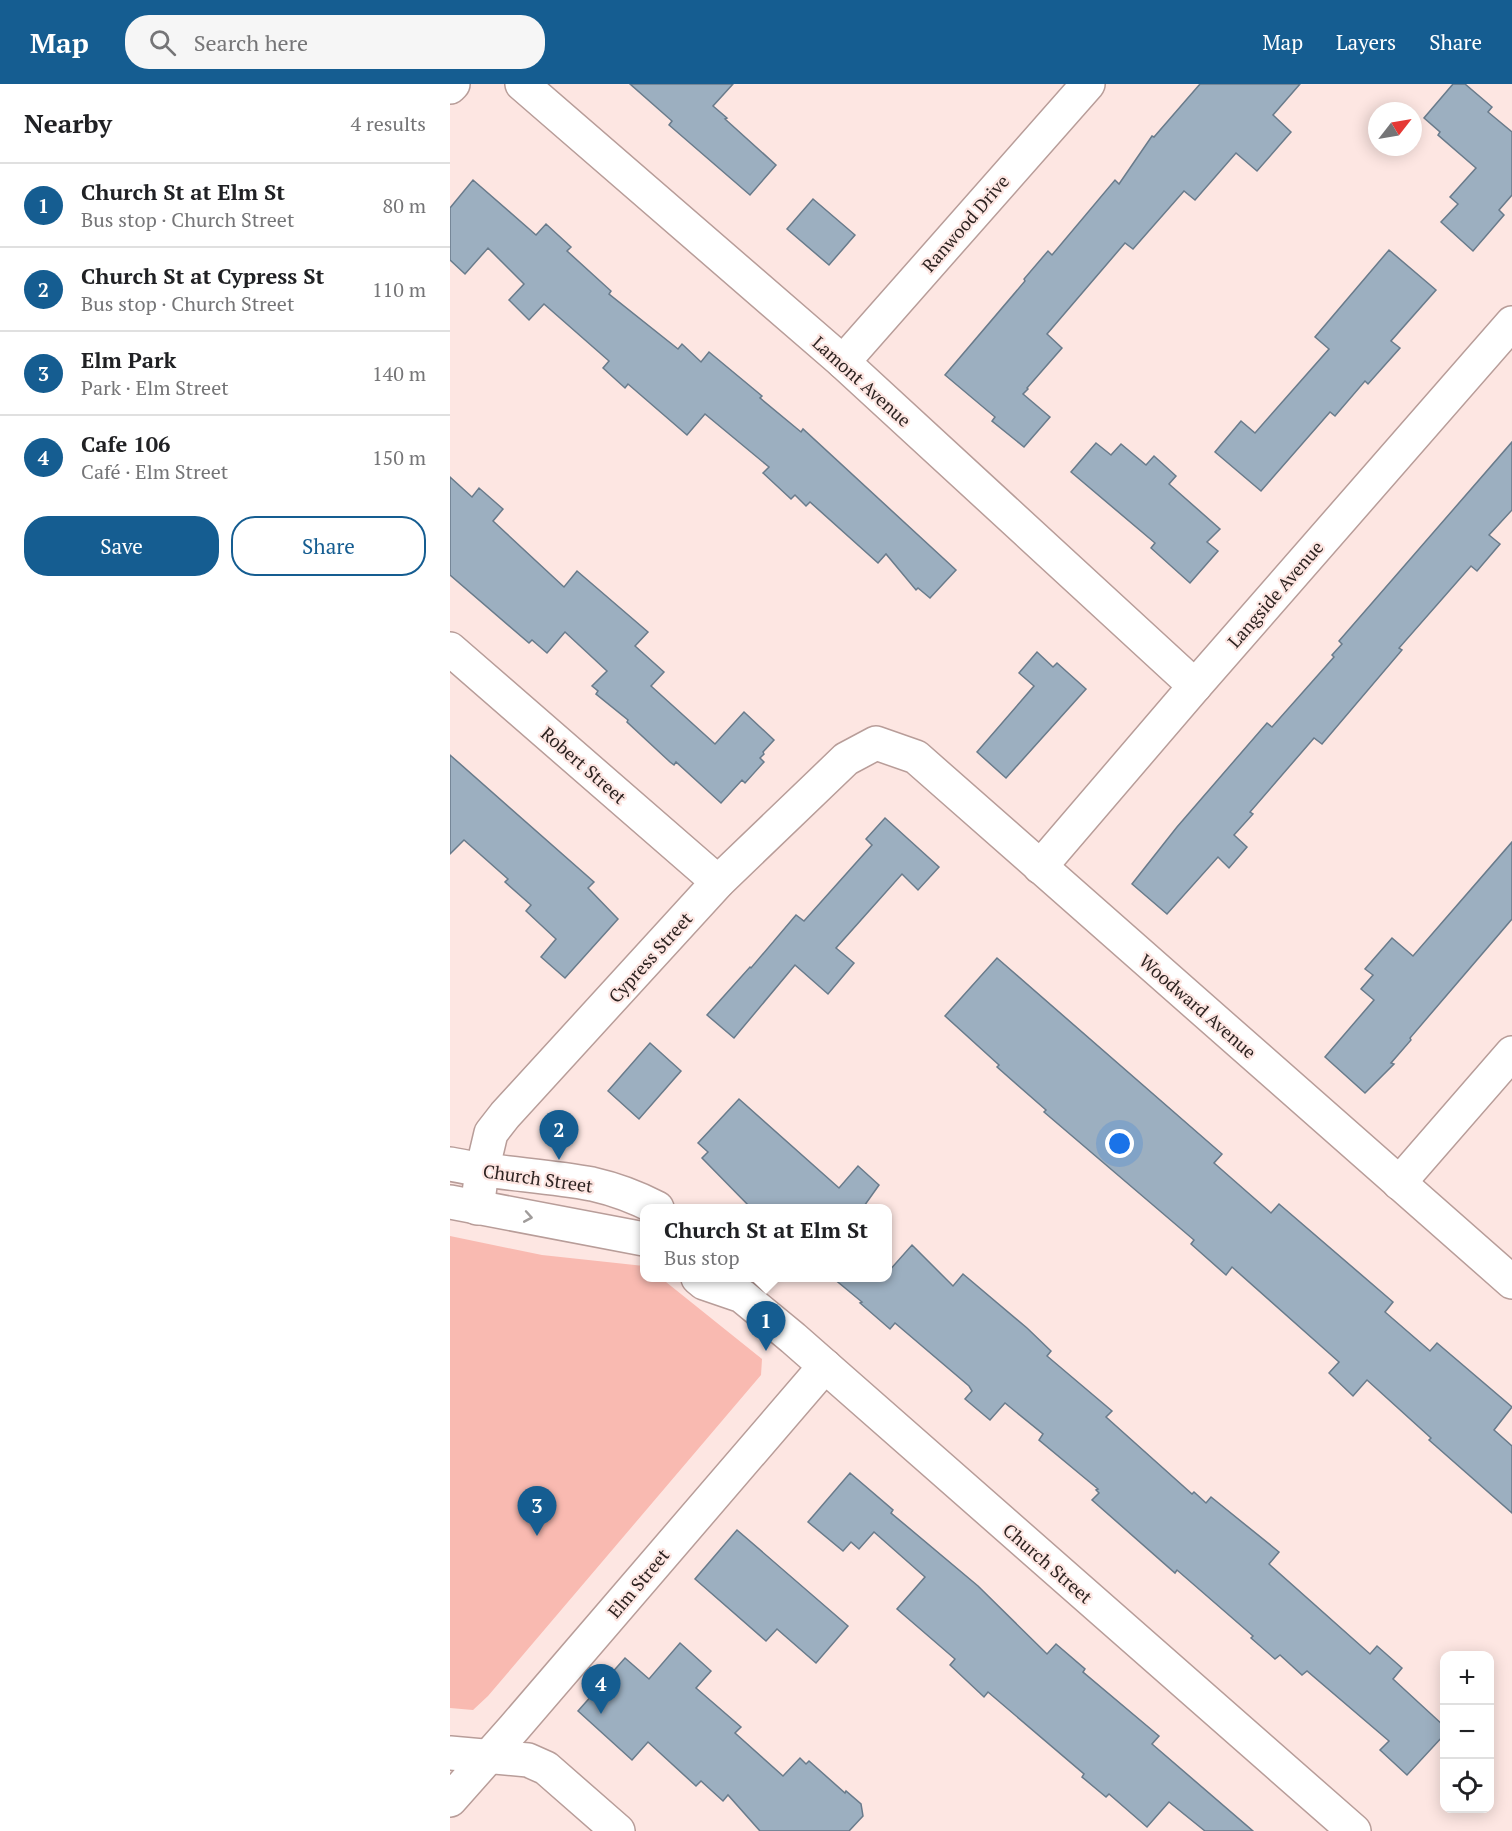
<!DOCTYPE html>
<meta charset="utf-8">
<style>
:root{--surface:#fff;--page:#f6f6f6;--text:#202124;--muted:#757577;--line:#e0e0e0;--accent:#155d91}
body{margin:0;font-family:"PT Serif",serif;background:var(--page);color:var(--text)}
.controls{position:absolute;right:18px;bottom:18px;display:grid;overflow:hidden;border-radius:12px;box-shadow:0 3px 15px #0003}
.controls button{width:54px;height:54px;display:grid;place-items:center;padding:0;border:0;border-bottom:2px solid var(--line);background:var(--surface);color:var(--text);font:30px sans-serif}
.compass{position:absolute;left:918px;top:18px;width:54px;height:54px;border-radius:50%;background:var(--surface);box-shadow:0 3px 15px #0003;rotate:59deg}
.you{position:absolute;left:670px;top:1060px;width:21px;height:21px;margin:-15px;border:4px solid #fff;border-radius:50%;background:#1a73e8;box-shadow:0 0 0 9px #1a73e833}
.badge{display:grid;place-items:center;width:39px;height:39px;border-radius:50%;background:var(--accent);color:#fff;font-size:20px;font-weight:700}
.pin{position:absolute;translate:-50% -50px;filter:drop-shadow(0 2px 3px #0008)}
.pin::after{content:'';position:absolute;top:32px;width:21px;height:18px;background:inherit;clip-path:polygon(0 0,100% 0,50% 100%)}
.popup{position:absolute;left:190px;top:1120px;width:252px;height:78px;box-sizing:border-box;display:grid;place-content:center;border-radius:12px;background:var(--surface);filter:drop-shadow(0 2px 4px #0005);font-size:20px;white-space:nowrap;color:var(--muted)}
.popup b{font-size:22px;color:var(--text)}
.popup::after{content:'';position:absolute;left:50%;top:100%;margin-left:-12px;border:12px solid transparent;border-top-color:var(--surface)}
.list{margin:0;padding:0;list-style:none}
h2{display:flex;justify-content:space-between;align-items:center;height:78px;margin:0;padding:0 24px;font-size:26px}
h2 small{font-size:20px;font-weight:400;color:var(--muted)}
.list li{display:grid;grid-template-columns:39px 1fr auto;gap:18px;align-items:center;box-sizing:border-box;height:84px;padding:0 24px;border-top:2px solid var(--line)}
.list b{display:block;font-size:22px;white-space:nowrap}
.list p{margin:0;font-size:20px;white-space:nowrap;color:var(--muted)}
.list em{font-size:20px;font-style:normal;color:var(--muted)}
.actions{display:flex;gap:12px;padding:18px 24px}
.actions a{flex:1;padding:14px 0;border:2px solid var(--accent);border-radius:24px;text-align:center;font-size:21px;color:var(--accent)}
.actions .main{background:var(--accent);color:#fff}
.icon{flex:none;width:33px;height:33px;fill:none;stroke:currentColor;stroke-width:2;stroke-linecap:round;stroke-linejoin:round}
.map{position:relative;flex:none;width:1062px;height:1747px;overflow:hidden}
header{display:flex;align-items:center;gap:36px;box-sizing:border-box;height:84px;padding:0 30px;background:var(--accent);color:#fff}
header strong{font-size:28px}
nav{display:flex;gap:33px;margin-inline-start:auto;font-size:21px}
.search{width:420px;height:54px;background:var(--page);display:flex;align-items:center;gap:15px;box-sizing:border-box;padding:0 21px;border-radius:24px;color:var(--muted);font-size:22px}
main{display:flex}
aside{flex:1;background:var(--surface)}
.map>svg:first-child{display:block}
.green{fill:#f9bab1}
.building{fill:#9cafc0;stroke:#697b8b;stroke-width:1.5}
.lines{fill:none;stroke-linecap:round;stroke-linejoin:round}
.minor-casing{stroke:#b89d99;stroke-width:36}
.tertiary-casing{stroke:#b89d99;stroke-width:36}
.minor{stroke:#fff;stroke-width:33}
.tertiary{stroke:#fff;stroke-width:33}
.oneway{stroke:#a09c9b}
.labels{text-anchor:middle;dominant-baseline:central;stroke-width:4.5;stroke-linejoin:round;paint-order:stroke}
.street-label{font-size:18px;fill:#2d2321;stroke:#fde6e2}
</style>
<header>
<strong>Map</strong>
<div class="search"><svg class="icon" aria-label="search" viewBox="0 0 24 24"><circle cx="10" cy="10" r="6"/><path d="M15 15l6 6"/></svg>Search here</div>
<nav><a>Map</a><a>Layers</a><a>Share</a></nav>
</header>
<main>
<aside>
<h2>Nearby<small>4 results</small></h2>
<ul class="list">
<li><span class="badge">1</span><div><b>Church St at Elm St</b><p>Bus stop · Church Street</p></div><em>80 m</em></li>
<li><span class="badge">2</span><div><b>Church St at Cypress St</b><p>Bus stop · Church Street</p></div><em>110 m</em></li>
<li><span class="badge">3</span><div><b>Elm Park</b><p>Park · Elm Street</p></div><em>140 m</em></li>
<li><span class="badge">4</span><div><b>Cafe 106</b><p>Café · Elm Street</p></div><em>150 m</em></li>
</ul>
<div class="actions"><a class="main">Save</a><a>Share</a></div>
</aside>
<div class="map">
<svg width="1062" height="1747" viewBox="0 0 1062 1747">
<rect width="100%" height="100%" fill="#fde6e2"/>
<!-- green -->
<polygon class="green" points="0,1152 92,1171 194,1182 194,1194 211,1194 312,1275 311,1291 38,1612 23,1626 0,1624"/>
<!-- building -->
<g class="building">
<polygon points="180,0 283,0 263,22 277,34 275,35 326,81 300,111 219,41 222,37"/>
<polygon points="750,0 850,0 823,31 841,48 807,87 786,69 745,116 734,107 683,165 675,159 597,250 612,264 577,304 578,305 573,310 600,333 574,363 542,337 545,333 495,291 575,197 574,195 598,167 602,171 665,96 669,100 702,52 704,53"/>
<polygon points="1003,0 1015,0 1042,23 1038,28 1062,48 1062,111 1049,126 1054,131 1023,167 991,138 1008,120 1000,113 1026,84 988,51 990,48 974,34"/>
<polygon points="23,96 86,151 96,140 121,163 117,167 161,207 159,210 228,265 232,260 251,278 259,268 312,312 310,314 351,348 353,345 506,486 480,514 468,504 466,506 436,470 428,479 360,418 356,422 345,411 341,415 313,389 319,383 255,330 237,351 178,300 175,304 153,284 159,277 94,220 79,236 59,216 74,200 38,164 15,190 0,176 0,124"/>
<polygon points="363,115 405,151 379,181 337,145"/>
<polygon points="939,166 986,206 941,257 950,264 918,300 915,297 885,332 880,328 811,407 765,368 791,337 805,349 879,265 865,253"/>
<polygon points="1062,358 1062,426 1039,451 1050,460 1027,487 1021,482 949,564 952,566 872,660 864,654 800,728 803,730 784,751 797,763 779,784 768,773 717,830 682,800 727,743 817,639 822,643 884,573 882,571 892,560 889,557"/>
<polygon points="646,359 661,371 671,360 696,381 704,372 726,392 719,400 770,445 757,458 768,467 740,499 701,464 705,459 621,388"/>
<polygon points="0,393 22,413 29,404 53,425 43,437 114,503 127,487 198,548 185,562 214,588 201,602 265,660 294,628 324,656 313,668 314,670 310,674 314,678 295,699 292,696 271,719 226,678 224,681 220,678 177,638 178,636 146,610 148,607 142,602 157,587 115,548 97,569 82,556 79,559 0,491"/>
<polygon points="587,568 603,583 607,579 636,605 556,694 527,668 584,602 569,589"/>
<polygon points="0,671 144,798 138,804 168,835 115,894 91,873 106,855 76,827 81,821 55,798 58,795 14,756 0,770"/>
<polygon points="435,734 489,783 468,806 452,790 386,864 404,879 378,910 345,881 284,954 257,931 300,883 301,884 346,831 354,837 422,761 416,755"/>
<polygon points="1062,758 1062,835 960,954 961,956 941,979 944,980 915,1009 875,973 924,916 911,905 923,891 915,885 942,854 963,872"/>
<polygon points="547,874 772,1070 764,1079 821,1129 829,1120 943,1218 935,1228 980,1267 987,1259 1062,1323 1044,1346 1062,1362 1062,1429 979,1356 981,1354 917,1296 903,1312 879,1289 889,1278 782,1183 776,1191 741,1160 744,1156 594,1028 596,1026 547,983 549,981 495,932"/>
<polygon points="200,959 231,987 189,1035 158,1007"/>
<polygon points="289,1015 389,1104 408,1082 429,1101 412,1125 302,1125 252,1074 258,1068 248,1059"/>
<polygon points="462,1161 503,1202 513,1190 577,1244 601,1267 597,1272 662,1327 656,1333 742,1410 744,1408 756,1419 761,1413 829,1468 819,1480 920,1570 927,1562 952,1584 943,1595 994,1642 994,1651 957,1691 930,1666 939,1657 857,1587 852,1591 830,1571 825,1575 801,1554 803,1552 727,1486 725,1489 642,1416 649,1409 646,1406 648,1405 589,1356 593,1350 555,1319 540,1336 515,1315 522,1307 519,1302 445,1239 440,1245 410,1219 412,1218 383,1194 438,1194 438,1188"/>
<polygon points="400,1389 443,1426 441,1429 528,1502 597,1570 606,1560 635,1585 633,1588 709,1652 702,1660 803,1747 755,1747 719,1718 697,1743 659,1710 656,1713 632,1693 634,1690 538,1608 534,1613 500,1581 505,1575 447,1525 475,1493 424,1448 409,1465 401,1458 393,1467 358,1438"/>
<polygon points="287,1446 398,1542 366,1579 327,1545 316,1557 245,1495"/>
<polygon points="230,1559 261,1587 246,1604 291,1643 285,1649 333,1692 350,1674 356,1680 359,1677 395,1709 396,1707 411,1720 413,1732 399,1747 310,1747 278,1711 273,1717 251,1697 246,1702 198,1658 182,1676 128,1627 175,1574 199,1595"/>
</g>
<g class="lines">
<!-- minor casing -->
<g class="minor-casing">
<g id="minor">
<polyline points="72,0 393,278 745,602"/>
<polyline points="0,3 3,0"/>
<polyline points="393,278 638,0"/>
<polyline points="0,565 268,798"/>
<polyline points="590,783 745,602 1062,239"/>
<polyline points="949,1099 1062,969"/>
<polyline points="27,1124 32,1087 41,1049 55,1031 268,798 396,675 426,659 466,673 1062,1198"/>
<polyline points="0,1669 78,1676 96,1684 168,1747"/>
<polyline points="0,1716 64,1644 375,1282"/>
</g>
</g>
<!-- tertiary casing -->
<g class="tertiary-casing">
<g id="tertiary">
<path d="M0,1080C47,1090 95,1091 142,1100C164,1105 188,1114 207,1124"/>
<polyline points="0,1118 194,1155"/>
<polyline points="248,1194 254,1199 292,1212 343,1254 904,1747"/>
</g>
</g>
<!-- minor -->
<use href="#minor" class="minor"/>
<!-- tertiary -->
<use href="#tertiary" class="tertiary"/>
</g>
<!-- one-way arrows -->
<defs><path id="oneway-chevron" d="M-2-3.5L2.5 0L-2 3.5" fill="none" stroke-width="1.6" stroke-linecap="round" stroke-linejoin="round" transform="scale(1.5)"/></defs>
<use class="oneway" href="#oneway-chevron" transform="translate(78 1133) rotate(10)"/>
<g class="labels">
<!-- street labels -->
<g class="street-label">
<text transform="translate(515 139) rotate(-49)">Ranwood Drive</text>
<text transform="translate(412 297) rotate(42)">Lamont Avenue</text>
<text transform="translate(825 510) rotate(-49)">Langside Avenue</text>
<text transform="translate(134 681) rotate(41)">Robert Street</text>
<text transform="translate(200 873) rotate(-48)">Cypress Street</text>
<text transform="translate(748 922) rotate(41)">Woodward Avenue</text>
<text transform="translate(88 1094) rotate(8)">Church Street</text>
<text transform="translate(598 1479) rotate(41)">Church Street</text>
<text transform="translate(188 1499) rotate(-50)">Elm Street</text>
</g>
</g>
</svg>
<div class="controls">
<button>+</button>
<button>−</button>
<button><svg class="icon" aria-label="locate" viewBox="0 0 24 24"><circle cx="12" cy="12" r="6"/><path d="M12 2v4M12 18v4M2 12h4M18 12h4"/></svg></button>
</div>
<svg class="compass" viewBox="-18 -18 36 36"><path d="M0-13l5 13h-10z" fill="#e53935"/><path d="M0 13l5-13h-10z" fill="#757577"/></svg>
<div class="you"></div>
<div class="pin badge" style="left:316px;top:1267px">1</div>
<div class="popup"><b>Church St at Elm St</b>Bus stop</div>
<div class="pin badge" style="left:109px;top:1076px">2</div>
<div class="pin badge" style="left:87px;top:1452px">3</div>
<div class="pin badge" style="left:151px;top:1630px">4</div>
</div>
</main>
